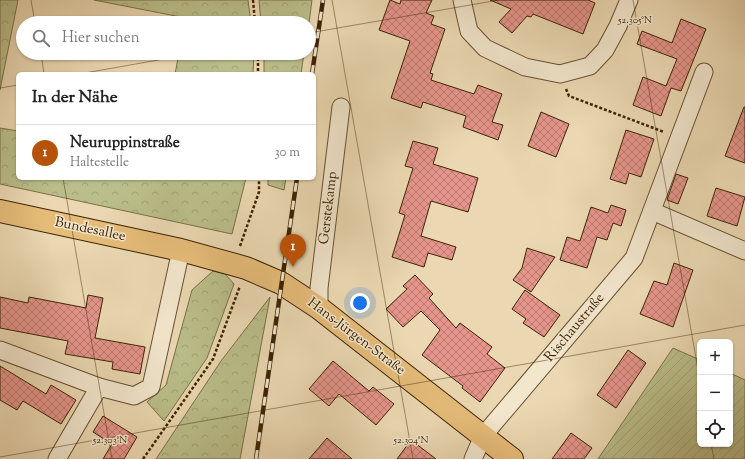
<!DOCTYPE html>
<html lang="de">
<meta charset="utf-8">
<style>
:root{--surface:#fff;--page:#f2f2f2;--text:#222;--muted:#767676;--line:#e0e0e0;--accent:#b45309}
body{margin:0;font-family:"Sorts Mill Goudy",serif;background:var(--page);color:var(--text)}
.controls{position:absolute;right:12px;bottom:12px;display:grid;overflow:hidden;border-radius:6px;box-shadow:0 1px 3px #0004}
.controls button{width:36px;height:36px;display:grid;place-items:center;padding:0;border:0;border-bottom:1px solid var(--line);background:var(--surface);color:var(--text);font:20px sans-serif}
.you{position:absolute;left:360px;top:303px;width:14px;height:14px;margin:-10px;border:3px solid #fff;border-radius:50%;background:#1a73e8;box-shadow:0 0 0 6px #1a73e833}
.badge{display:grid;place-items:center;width:26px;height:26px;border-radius:50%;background:var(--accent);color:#fff;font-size:13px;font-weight:700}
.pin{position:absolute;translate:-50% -33px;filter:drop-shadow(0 1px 2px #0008)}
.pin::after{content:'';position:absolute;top:21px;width:14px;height:12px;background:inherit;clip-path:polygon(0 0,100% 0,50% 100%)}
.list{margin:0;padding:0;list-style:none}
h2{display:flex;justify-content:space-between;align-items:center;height:52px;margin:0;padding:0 16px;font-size:17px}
h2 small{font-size:13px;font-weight:400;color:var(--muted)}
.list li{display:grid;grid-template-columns:26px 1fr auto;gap:12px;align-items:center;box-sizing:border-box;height:56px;padding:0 16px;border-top:1px solid var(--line)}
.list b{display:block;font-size:15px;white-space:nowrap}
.list p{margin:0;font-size:13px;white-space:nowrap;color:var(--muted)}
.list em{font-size:13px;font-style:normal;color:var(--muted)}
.icon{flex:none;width:22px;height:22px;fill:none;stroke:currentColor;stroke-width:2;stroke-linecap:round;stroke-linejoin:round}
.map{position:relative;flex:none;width:745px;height:459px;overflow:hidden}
.search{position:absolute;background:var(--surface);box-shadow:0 1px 3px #0004;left:16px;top:16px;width:300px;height:44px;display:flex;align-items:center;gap:10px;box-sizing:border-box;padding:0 14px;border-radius:22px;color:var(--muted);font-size:15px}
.panel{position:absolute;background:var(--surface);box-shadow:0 1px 3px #0004;left:16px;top:72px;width:300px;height:108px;border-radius:6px}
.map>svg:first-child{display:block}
.forest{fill:url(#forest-crowns);stroke:#7b7047}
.garden{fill:url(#garden-furrows);stroke:#7b7047}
.building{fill:url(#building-cross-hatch);stroke:#3c2304}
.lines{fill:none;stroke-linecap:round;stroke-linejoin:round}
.minor-casing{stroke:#685030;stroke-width:19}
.major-casing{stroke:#3c2304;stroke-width:24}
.path{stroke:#3c2304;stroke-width:2.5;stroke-dasharray:3 2;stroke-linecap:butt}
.minor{stroke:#f2e6cd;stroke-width:17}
.major{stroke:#e6bc79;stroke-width:22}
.rail-casing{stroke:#3c2304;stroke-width:4.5}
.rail{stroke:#f2e6cd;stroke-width:3;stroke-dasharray:9;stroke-linecap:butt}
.ticks{fill:none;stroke:#3c2304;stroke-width:1;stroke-opacity:0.45}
.labels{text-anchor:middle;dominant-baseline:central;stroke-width:3;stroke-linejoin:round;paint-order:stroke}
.street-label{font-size:14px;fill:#3c2304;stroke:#f2e6cd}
.ticks-label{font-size:10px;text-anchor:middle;fill:#3c2304;stroke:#f2e6cd;stroke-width:3;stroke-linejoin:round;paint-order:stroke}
</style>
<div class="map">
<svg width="745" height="459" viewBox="0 0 745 459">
<defs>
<pattern id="forest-crowns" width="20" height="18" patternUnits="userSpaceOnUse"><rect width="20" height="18" fill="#babe8a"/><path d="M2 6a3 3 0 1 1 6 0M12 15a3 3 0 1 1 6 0" fill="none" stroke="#a1a375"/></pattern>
<pattern id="garden-furrows" width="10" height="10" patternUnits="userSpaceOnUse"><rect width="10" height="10" fill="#babe8a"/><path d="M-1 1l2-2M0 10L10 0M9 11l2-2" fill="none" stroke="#a1a375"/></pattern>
<pattern id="building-cross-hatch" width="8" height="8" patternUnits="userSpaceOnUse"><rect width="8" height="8" fill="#e5958b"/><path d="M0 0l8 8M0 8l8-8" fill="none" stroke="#bb796f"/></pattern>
</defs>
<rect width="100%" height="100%" fill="#ebd8b2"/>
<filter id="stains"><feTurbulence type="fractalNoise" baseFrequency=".005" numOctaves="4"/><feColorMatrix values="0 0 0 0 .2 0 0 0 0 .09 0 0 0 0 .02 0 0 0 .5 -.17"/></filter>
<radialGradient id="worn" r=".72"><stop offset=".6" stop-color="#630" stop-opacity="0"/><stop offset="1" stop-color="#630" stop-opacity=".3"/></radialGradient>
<!-- forest -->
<g class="forest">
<polygon points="0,0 18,0 0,90"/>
<polygon points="94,0 248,0 251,23 185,23 186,18"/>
<polygon points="259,0 312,0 309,23 261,23"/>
<polygon points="179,53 254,53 253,74 175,74"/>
<polygon points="264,53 304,53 301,74 264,74"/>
<polygon points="0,128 18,131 18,178 246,178 232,234 0,184"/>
<polygon points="268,178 286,178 284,190 268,185"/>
<polygon points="213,271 225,274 234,284 207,358 164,421 147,402 166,385 192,290"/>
<polygon points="270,297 240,459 156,459 221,361"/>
</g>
<!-- garden -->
<polygon class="garden" points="673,348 700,360 700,444 730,444 730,373 745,380 745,459 598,459"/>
<!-- building -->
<g class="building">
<polygon points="390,0 400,4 401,0 432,0 426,13 434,16 431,24 445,29 430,73 433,74 431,80 474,94 478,85 502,94 492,122 503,125 498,140 463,127 466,116 423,102 421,108 391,98 410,41 379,30"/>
<polygon points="490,0 588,0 595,3 583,34 533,14 531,17 527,16 512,33 499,22 511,9"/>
<polygon points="681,19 706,29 681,91 671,88 661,116 633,105 643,77 666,86 677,59 637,44 642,31 672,43"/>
<polygon points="744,107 745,107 745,163 725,156"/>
<polygon points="541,112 569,124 556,157 528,146"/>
<polygon points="626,130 654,139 641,177 629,173 626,184 610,179"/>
<polygon points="413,141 438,148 433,164 478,178 468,212 431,201 421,236 456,247 452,260 428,253 424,267 392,257 405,215 399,213 413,168 405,166"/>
<polygon points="676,174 688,178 678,204 667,200"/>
<polygon points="716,188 745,197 737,226 707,216"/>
<polygon points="611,205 626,210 621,226 613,223 607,240 597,237 587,268 560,260 567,237 580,241 591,207 608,213"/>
<polygon points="527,248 555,257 531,292 513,280 522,268"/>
<polygon points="674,263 693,270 673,327 640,314 654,281 667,285"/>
<polygon points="415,275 433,294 429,298 456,328 460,323 492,347 487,354 505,368 480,402 462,388 463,386 422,355 440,330 421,311 403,327 386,309 407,289 403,286"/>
<polygon points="525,290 560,315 544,337 523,323 526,319 512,309"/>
<polygon points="88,295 103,298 95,338 145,347 140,374 112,369 113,362 65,354 68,341 0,328 0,297 28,303 29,297 86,308"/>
<polygon points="628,350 646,363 616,408 597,395"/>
<polygon points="333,361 369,391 373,387 394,404 376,425 339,394 329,406 309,389"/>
<polygon points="0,366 46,394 51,385 76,400 61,424 23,401 17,410 0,400"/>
<polygon points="103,416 137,437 124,459 103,459 112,444 93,432"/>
<polygon points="571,433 592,448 584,459 552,459"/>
<polygon points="327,438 352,459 309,459"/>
<polygon points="411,440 436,459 397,459"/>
</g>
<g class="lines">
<!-- minor casing -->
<g class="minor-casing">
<g id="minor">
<polyline points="462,0 469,31 485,48 525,67 560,74 590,66 605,50 618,26 629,0"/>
<polyline points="652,211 745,251"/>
<polyline points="319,308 319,288 341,107"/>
<polyline points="0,350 99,387 134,396 151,387 181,250"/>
<polyline points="57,459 99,387"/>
<polyline points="473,459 483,436 634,258 704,72"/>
</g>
</g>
<!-- major casing -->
<g class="major-casing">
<polyline id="major" points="0,211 181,250 246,268 281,283 319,308 512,459"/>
</g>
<!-- path -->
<g class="path">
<polyline points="253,0 255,23"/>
<polyline points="258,53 258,74"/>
<polyline points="566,89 569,96 664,132"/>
<polyline points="240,246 259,192 259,178"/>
<polyline points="143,459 213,359 240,286"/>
</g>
<!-- minor -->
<use href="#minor" class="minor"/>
<!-- major -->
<use href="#major" class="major"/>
<!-- rail casing -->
<g class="rail-casing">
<g id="rail">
<polyline points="312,74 323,0"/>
<polyline points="256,459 297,178"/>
</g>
</g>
<!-- rail -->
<use href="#rail" class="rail"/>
</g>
<!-- ticks -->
<path class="ticks" d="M31,0L35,23M332,0L413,459M633,0L700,381M309,33L499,0M41,53L44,74M79,74L198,53M0,88L18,85M63,178L112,459M711,444L714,459M0,457L745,325"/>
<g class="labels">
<!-- street labels -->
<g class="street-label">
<text transform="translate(329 208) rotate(-83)">Gerstekamp</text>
<text transform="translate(90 230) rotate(12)">Bundesallee</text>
<text transform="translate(575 328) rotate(-50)">Rischaustraße</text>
<text transform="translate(356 337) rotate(37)">Hans-Jürgen-Straße</text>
</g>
</g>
<g class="ticks-label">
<text x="635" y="23">52.305°N</text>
<text x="110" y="443">52.303°N</text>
<text x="411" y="443">52.304°N</text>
</g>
<rect width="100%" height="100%" filter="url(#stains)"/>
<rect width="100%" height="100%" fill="url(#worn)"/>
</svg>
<div class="controls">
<button>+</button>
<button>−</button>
<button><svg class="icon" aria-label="locate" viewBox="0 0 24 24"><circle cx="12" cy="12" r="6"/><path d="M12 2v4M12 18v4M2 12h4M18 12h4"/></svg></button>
</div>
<div class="you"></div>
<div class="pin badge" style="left:293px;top:267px">1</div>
<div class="search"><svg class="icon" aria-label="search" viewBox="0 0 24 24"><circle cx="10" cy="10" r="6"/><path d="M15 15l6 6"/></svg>Hier suchen</div>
<section class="panel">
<h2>In der Nähe<small></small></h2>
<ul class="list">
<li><span class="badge">1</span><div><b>Neuruppinstraße</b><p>Haltestelle</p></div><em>30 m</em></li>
</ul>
</section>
</div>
